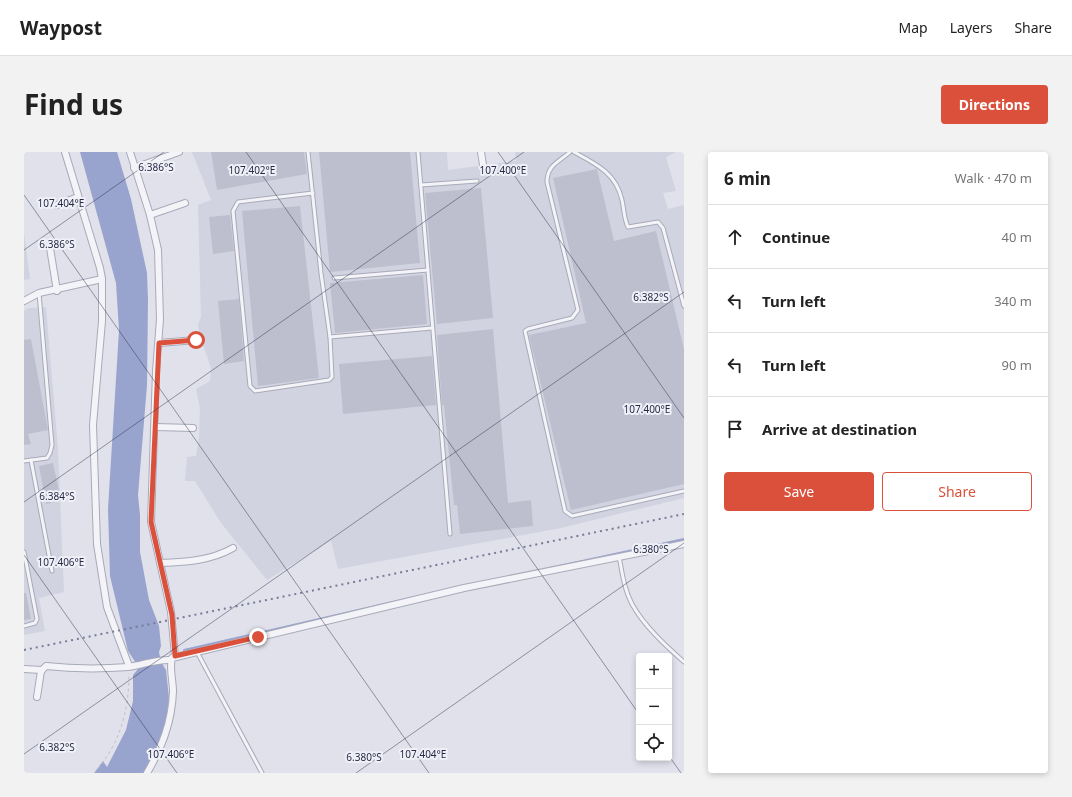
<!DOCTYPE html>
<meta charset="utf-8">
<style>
:root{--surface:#fff;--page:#f2f2f2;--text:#222;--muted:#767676;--line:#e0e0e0;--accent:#db503a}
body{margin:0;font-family:"Noto Sans",sans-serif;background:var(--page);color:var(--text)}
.controls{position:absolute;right:12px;bottom:12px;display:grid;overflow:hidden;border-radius:4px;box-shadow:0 2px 6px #0003}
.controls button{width:36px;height:36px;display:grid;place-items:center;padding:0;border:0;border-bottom:1px solid var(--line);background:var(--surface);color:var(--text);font:20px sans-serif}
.stop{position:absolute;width:12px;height:12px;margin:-9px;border:3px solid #db503a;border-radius:50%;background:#fff}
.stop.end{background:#db503a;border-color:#fff;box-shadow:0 1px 4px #0008}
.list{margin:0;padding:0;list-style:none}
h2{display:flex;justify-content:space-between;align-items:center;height:52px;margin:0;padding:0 16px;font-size:17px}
h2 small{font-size:13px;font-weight:400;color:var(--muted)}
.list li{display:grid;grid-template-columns:26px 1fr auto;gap:12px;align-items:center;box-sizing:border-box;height:64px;padding:0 16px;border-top:1px solid var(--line)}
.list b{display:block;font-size:15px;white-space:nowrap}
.list em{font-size:13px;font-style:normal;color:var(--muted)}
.actions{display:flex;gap:8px;padding:12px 16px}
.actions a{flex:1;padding:9px 0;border:1px solid var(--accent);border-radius:4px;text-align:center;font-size:14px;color:var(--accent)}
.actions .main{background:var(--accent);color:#fff}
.icon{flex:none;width:22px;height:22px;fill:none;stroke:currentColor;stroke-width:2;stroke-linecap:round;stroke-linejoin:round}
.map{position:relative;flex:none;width:660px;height:621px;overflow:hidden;border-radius:4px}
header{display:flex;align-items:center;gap:24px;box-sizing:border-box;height:56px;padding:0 20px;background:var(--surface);border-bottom:1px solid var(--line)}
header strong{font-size:19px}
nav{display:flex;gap:22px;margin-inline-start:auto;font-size:14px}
.intro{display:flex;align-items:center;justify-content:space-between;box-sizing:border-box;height:96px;padding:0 24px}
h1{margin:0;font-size:28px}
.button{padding:10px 18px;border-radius:4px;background:var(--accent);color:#fff;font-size:14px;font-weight:700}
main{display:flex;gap:24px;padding:0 24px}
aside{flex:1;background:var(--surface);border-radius:4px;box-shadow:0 2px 6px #0003}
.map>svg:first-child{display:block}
.built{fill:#d2d3e0}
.water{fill:#98a3ce}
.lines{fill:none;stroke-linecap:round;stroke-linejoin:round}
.stream{stroke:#98a3ce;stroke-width:2}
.building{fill:#bdbfce}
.lane-casing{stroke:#a8aab9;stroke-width:5}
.street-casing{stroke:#a8aab9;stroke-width:8}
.path{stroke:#bfbfc9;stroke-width:1;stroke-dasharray:3 3;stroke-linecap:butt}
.lane{stroke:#f4f4f8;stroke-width:3}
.street{stroke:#f4f4f8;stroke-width:6}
.rail{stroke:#787b96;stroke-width:2;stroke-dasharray:2 4;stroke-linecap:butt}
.route{stroke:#db503a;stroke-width:5}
.ticks{fill:none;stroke:#272944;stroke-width:1;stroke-opacity:0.45}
.ticks-label{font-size:10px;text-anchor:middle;fill:#272944;stroke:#f0f1f8;stroke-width:4;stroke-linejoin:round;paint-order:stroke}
</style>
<header>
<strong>Waypost</strong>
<nav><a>Map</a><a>Layers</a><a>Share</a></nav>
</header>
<div class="intro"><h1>Find us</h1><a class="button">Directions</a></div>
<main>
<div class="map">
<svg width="660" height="621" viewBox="0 0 660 621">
<rect width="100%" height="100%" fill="#e0e1eb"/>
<!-- built -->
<g class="built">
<polygon points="168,0 423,0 424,18 492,9 491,0 652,0 642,5 652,39 639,41 644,57 660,53 660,346 537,376 314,417 307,389 243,428 197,371 171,329 161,329 163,305 172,304 175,285 176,256 172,237 186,229 187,216 175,181 174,173 177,165 174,53 187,48"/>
<polygon points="0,80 6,127 0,128"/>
<polygon points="22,155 34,297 40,440 15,446 21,479 0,483 0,159 4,156"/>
</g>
<!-- water -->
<polygon class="water" points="56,0 93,0 107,47 123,121 124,148 123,233 114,343 116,363 116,400 125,448 135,474 137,494 135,500 137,510 142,518 145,546 142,572 129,603 119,621 70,621 79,609 83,615 102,578 109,549 109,523 114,517 110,508 104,499 86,424 84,357 95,178 92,131"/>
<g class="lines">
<!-- stream -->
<g class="stream">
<polyline points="526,416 660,387"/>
<polyline points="160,498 395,444"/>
</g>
</g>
<!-- building -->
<g class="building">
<polygon points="187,0 280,0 283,22 193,38"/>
<polygon points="295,0 386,0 396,111 306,120"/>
<polygon points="573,17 590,89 632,79 660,197 660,332 547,358 505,183 562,171 529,26"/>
<polygon points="457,36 469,166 413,172 401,41"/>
<polygon points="276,54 295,226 234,234 218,59"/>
<polygon points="206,63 210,99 189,102 185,65"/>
<polygon points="399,123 403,172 311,181 306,131"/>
<polygon points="215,147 220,209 200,212 194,149"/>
<polygon points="469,177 484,351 507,348 509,374 436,382 433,353 430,353 420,253 418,253 413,183"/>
<polygon points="7,187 24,278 4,282 7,292 0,293 0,188"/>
<polygon points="408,204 412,253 319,262 315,212"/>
<polygon points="29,311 35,339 25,341 27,351 22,352 15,314"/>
<polygon points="0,441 2,441 7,467 0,468"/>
</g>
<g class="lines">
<!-- lane casing -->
<g class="lane-casing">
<g id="lane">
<polyline points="284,0 297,121 306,185 308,225 305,228 231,239 226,234 209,59 214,50 289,41"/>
<polyline points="394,0 426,382"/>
<path d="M546,0C535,10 523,13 523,30L554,158L548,166L504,177L501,179L541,359L548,364L660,339"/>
<path d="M550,0C572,12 592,21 598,48C600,57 600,67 604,75L634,70L639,76L660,154"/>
<polyline points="397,33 453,29"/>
<polyline points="310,126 404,118"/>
<polyline points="306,185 408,176"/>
<polyline points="7,308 28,419"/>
<polyline points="0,309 23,306 26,301 28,293 15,141"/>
<polyline points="0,400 13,467 11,471 0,474"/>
<path d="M595,404C598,420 600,437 608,452C620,474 642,494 660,510"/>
<polyline points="173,500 238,621"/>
</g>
</g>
<!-- street casing -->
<g class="street-casing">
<g id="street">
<polyline points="106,0 126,63 134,98 136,167 132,219 127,370 147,460 151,504"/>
<polyline points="457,0 460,19"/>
<polyline points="110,16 155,0"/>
<polyline points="33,53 54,45"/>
<polyline points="126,63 161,51"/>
<polyline points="26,96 33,139"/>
<polyline points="78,127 78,169 69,273 73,392 83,455 105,514"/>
<polyline points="0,149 15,141 78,127 76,116 41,0"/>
<polyline points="135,191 172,188"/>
<polyline points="131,275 169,276"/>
<path d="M136,411C162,410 186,409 209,396"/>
<polyline points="0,517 18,518"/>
<path d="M13,545L17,519L22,514C49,517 78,517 104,515C119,513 132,507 147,508"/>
<path d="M123,621C138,595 148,570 149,539C149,529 145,515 148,506L440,436L660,392"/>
</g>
</g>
<!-- path -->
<path class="path" d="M70,621C96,593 105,558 105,521"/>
<!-- lane -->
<use href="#lane" class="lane"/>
<!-- street -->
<use href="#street" class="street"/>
<!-- rail -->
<polyline class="rail" points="0,498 660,362"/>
</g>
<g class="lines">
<!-- route -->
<polyline class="route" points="172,188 135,191 127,370 148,463 151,504 234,485"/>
</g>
<!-- ticks -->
<path class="ticks" d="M222,0L615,562M474,0L660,266M0,43L405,621M0,98L140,0M0,350L500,0M0,403L153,621M0,602L660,140M645,604L657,621M332,621L660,391"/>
<g class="ticks-label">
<text x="132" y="19">6.386°S</text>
<text x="228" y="22">107.402°E</text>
<text x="479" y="22">107.400°E</text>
<text x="37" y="55">107.404°E</text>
<text x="33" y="96">6.386°S</text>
<text x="627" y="149">6.382°S</text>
<text x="623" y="261">107.400°E</text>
<text x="33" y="348">6.384°S</text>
<text x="627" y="401">6.380°S</text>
<text x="37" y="414">107.406°E</text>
<text x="33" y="599">6.382°S</text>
<text x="147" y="606">107.406°E</text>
<text x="399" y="606">107.404°E</text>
<text x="340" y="609">6.380°S</text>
</g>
</svg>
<div class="controls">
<button>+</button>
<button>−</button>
<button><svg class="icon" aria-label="locate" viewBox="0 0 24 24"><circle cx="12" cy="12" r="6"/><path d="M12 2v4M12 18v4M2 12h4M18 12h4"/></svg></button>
</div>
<div class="stop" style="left:172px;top:188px"></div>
<div class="stop end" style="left:234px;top:485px"></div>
</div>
<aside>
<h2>6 min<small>Walk · 470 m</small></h2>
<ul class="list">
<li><svg class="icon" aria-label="ahead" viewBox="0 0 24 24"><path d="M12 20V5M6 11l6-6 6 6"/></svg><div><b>Continue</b></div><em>40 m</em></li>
<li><svg class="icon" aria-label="left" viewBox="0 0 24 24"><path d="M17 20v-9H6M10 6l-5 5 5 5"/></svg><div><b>Turn left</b></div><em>340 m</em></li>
<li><svg class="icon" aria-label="left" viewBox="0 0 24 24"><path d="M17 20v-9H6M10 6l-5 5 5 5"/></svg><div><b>Turn left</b></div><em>90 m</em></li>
<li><svg class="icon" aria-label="arrive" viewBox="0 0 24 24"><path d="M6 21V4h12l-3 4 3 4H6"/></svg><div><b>Arrive at destination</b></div></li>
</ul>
<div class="actions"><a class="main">Save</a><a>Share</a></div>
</aside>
</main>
